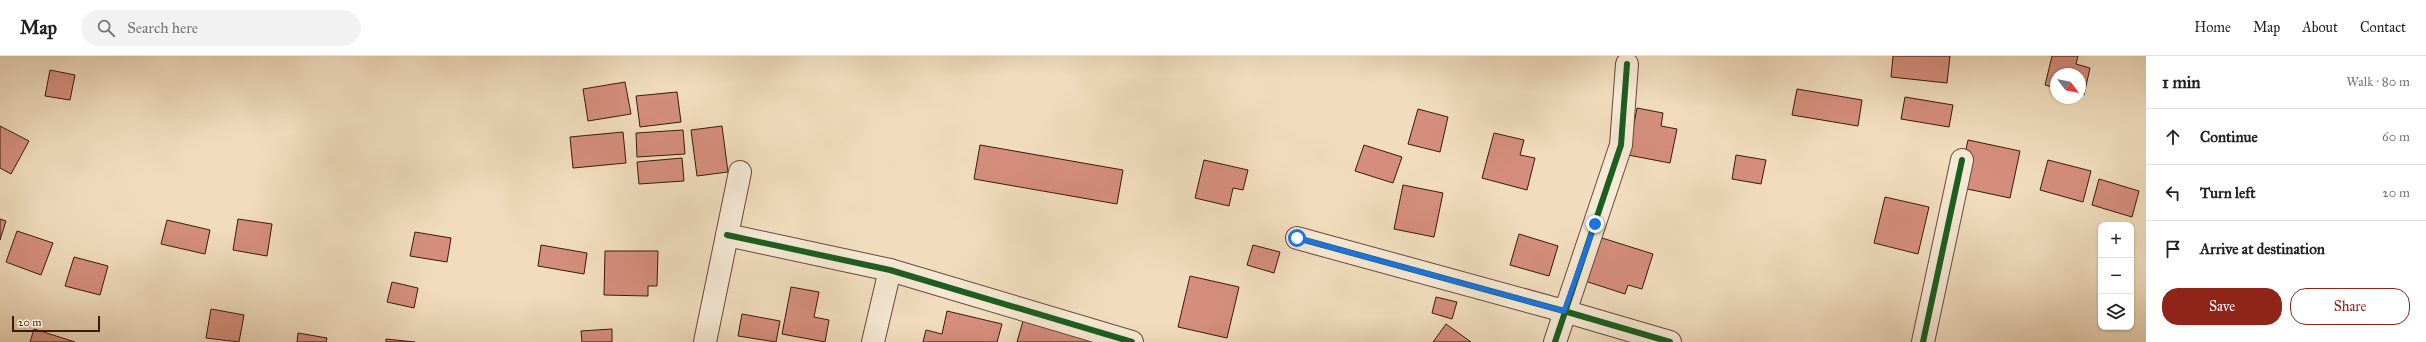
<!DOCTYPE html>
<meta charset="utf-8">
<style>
:root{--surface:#fff;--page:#f2f2f2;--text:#222;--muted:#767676;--line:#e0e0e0;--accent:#8f2418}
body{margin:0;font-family:"IM FELL Great Primer",serif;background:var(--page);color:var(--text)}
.controls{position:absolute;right:12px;bottom:12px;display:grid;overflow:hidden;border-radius:8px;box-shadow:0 1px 3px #0004}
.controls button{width:36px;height:36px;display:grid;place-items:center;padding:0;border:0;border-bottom:1px solid var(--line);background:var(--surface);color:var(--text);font:20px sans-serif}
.compass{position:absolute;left:2050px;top:12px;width:36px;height:36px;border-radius:50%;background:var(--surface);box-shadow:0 1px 3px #0004;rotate:122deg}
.scale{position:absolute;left:12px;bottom:10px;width:88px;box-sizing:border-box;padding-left:4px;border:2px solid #3a180a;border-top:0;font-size:11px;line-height:14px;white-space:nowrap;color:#3a180a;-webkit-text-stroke:3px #f6e9d5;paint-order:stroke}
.stop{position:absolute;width:12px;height:12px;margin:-9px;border:3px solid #1a73e8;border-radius:50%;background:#fff}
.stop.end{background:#1a73e8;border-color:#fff;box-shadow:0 1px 4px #0008}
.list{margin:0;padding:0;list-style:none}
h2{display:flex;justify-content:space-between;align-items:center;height:52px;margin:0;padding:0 16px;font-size:17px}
h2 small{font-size:13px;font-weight:400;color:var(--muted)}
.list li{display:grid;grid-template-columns:26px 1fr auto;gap:12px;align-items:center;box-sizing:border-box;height:56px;padding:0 16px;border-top:1px solid var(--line)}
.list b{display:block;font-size:15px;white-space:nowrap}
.list em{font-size:13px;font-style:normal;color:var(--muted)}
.actions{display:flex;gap:8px;padding:12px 16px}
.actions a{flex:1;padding:9px 0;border:1px solid var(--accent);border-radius:16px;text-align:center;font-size:14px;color:var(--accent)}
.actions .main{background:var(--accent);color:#fff}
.icon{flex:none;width:22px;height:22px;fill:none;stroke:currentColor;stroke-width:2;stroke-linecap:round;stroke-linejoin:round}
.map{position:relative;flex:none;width:2146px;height:286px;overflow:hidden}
header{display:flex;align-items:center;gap:24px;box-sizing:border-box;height:56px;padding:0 20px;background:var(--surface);border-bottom:1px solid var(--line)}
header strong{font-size:19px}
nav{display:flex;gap:22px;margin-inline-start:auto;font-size:14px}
.search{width:280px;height:36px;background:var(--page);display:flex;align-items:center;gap:10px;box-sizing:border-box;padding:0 14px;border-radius:22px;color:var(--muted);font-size:15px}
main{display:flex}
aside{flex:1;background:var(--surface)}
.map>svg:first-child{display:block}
.building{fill:#d58e7d;stroke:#3a180a}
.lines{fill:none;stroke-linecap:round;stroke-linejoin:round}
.street-casing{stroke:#684937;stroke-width:24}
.street{stroke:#f6e9d5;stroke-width:22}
.cycleway-casing{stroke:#f6e9d5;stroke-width:8}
.cycleway{stroke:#1b5e20;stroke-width:6}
.route{stroke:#1a73e8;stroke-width:5}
</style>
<header>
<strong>Map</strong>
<div class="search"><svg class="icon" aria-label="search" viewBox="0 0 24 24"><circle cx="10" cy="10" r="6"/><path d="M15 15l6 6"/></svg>Search here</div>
<nav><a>Home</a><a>Map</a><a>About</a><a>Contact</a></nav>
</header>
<main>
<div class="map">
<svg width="2146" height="286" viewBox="0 0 2146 286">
<rect width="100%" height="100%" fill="#f1ddbe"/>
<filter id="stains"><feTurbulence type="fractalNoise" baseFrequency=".005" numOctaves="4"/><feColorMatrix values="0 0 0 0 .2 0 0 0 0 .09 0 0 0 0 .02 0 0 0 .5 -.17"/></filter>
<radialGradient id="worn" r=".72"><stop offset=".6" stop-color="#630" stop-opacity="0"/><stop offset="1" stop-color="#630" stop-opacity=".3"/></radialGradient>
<!-- building -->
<g class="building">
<polygon points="1893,0 1950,0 1947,27 1891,21"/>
<polygon points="2052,0 2078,0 2076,8 2090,12 2084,39 2080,38 2080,18 2056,18 2056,32 2045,29"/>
<polygon points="50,14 75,19 70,44 45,40"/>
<polygon points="625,26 631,58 588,65 583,33"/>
<polygon points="1797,33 1862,44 1858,70 1792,59"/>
<polygon points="677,36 681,66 640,71 636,40"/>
<polygon points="1905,41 1953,49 1949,71 1901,63"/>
<polygon points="1637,52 1663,57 1661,70 1677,73 1670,107 1628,99"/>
<polygon points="1418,53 1448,61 1440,96 1408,88"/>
<polygon points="0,70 29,85 11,118 0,112"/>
<polygon points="722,70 728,116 697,120 691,74"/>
<polygon points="683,74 685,98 637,101 636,77"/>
<polygon points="623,76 626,107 573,112 570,81"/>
<polygon points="1494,77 1524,84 1520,99 1535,102 1527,134 1482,122"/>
<polygon points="1968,84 2020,95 2010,142 1958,131"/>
<polygon points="980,89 1123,114 1117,148 974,123"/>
<polygon points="1364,89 1402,101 1393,127 1355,115"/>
<polygon points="1736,99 1766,104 1761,128 1732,123"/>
<polygon points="682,102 684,125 639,128 637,106"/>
<polygon points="1204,104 1248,114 1243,134 1233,132 1229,150 1195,142"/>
<polygon points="2048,104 2091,115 2083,146 2040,134"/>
<polygon points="2099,123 2139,135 2132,161 2092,149"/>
<polygon points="1403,129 1443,137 1434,181 1394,173"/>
<polygon points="1885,141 1929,151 1918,198 1874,187"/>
<polygon points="0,163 6,165 0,184"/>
<polygon points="238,163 272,168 267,200 233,194"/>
<polygon points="167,164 210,174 205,198 161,188"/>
<polygon points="17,175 53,187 41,219 6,206"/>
<polygon points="415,176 451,182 447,206 410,200"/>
<polygon points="1519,178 1558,190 1549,220 1510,209"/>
<polygon points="1599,181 1653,198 1642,233 1628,229 1625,238 1585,225"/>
<polygon points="541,189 587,197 584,218 538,210"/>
<polygon points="1253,189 1280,196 1274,217 1247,209"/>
<polygon points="605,195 658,195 657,230 648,230 648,240 604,239"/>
<polygon points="74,201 108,210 100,239 65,230"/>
<polygon points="1190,220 1239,231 1227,282 1178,271"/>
<polygon points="392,226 418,232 414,252 387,246"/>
<polygon points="791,231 819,236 814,261 829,264 825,286 782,278"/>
<polygon points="1436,241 1457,246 1452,263 1432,257"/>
<polygon points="211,253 244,259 239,286 206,282"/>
<polygon points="947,255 1002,268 997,286 923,286 926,274 942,278"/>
<polygon points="742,258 780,265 776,286 738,280"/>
<polygon points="1023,265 1096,286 1017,286"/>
<polygon points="1446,268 1471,286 1433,286"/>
<polygon points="34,273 75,286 30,286"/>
<polygon points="612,273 612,286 582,286 581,275"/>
<polygon points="298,277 327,282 326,286 297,286"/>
<polygon points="386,283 415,286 386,286"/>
</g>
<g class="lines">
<!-- street casing -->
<g class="street-casing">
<g id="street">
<polyline points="727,179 890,214 1132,286"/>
<polyline points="1297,182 1564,255 1670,286"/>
<polyline points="705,286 740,116"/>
<polyline points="873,286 890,214"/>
<polyline points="1555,286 1621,89 1627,8"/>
<polyline points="1923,286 1962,104"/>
</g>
</g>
<!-- street -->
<use href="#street" class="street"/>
<!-- cycleway casing -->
<g class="cycleway-casing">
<g id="cycleway">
<polyline points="727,179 890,214 1132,286"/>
<polyline points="1297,182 1564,255 1670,286"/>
<polyline points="1555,286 1621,89 1627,8"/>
<polyline points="1923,286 1962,104"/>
</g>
</g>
<!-- cycleway -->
<use href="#cycleway" class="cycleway"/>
</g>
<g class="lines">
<!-- route -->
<polyline class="route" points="1297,182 1564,255 1595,168"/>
</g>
<rect width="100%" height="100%" filter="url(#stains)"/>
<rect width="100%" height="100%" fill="url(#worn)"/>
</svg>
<div class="controls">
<button>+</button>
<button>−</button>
<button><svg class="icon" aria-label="layers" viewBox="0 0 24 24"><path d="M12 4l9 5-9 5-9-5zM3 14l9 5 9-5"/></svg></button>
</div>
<svg class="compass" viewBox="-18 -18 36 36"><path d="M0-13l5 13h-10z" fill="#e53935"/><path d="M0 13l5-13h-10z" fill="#767676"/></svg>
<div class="scale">20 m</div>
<div class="stop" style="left:1297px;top:182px"></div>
<div class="stop end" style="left:1595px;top:168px"></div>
</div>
<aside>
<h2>1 min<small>Walk · 80 m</small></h2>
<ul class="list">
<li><svg class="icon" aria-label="ahead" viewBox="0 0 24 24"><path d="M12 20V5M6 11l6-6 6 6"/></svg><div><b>Continue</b></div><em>60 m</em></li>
<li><svg class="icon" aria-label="left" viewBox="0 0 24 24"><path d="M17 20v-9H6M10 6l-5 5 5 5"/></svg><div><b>Turn left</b></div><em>20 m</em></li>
<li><svg class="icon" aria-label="arrive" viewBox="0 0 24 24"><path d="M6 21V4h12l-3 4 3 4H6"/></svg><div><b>Arrive at destination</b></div></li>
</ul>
<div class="actions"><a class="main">Save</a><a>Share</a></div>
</aside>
</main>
